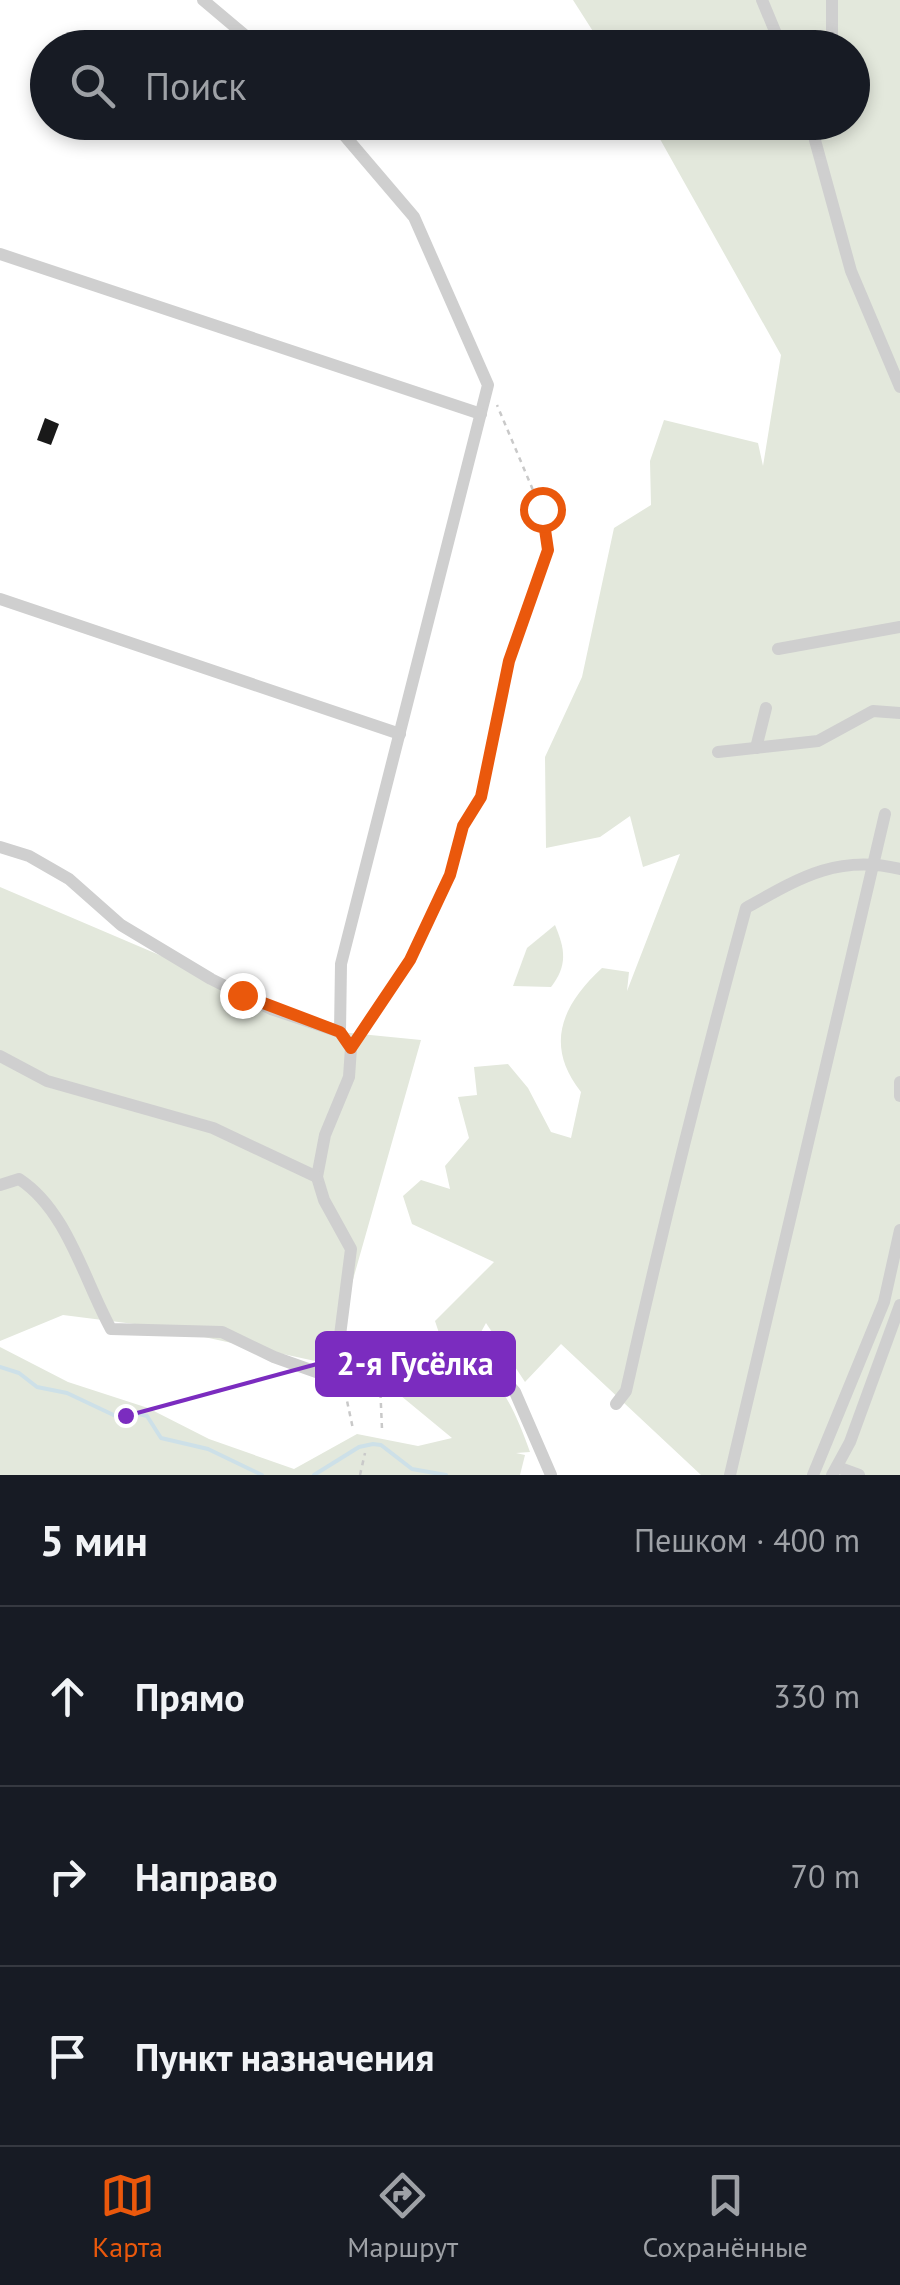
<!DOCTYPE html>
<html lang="ru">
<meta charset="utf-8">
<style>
:root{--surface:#171b24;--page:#20242c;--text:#f1f3f6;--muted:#9ea1a6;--line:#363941;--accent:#ea580c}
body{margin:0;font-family:"PT Sans",sans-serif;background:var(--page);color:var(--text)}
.stop{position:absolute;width:30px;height:30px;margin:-22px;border:8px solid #ea580c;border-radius:50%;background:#fff}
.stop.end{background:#ea580c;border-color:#fff;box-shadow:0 2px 10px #0008}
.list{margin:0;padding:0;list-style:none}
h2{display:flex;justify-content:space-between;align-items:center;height:130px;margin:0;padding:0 40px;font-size:42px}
h2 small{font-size:32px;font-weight:400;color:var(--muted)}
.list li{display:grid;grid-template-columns:65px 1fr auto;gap:30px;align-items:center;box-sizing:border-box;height:180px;padding:0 40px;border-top:2px solid var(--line)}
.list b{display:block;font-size:38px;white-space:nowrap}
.list em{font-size:32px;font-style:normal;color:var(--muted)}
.icon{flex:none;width:55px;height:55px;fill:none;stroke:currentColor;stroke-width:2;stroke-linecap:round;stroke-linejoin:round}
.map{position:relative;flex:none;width:900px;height:1475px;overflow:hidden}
.search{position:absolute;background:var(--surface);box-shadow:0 5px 15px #0003;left:30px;right:30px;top:30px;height:110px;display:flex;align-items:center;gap:25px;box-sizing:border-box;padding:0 35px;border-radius:55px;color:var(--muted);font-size:38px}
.sheet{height:670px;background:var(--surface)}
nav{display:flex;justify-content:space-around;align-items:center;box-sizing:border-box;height:140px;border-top:2px solid var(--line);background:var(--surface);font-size:28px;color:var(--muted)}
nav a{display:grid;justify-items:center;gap:5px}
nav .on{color:var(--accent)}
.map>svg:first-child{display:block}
.green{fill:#e3e8dc}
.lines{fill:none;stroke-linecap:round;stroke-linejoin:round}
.stream{stroke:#cde0e8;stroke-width:4}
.building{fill:#191919}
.path{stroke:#c9c9c9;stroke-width:2.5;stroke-dasharray:5 5;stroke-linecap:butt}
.minor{stroke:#cfcfcf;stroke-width:12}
.route{stroke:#ea580c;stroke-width:12}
.leader{fill:none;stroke:#7b2cbf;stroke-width:4}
.callout-dot{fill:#7b2cbf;stroke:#fff;stroke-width:4}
.callout{fill:#7b2cbf;stroke:#7b2cbf;stroke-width:4}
.callout-label{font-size:32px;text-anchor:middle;font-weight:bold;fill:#fff}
</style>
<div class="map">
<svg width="900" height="1475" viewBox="0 0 900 1475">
<rect width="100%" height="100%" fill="#fff"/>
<!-- green -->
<g class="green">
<path d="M573,0H900V1475H701L561,1344L525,1382L486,1323L469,1354C502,1382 516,1412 530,1452L516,1453L525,1455L520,1475H0V1347L68,1382L148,1408L209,1439L294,1469L357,1434L418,1446L452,1438L389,1386L397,1364L443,1345L435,1321L494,1262L412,1224L403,1196L421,1180L450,1189L445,1166L469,1138L458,1097L477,1095L474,1067L508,1064L528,1088L551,1132L571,1138L581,1092C544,1045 562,1005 602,968L629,972L627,991L680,854L643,867L630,816L600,837L546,848L545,757L582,677L614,528L651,505L650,461L664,420L758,443L763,466L781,355L651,123L852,122V48L603,47Z"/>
<polygon points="0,887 340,1032 421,1040 329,1364 158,1327 63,1315 0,1341"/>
<path d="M555,925C565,949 568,965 551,987L513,986L527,948Z"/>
</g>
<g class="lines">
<!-- stream -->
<g class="stream">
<polyline points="0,1367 19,1373 37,1387 67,1393 122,1419 135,1413 147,1416 161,1438 208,1449 262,1475"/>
<polyline points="314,1475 359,1447 373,1444 381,1445 412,1469 446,1475"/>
</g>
</g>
<!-- building -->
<polygon class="building" points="45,418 59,424 51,445 37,440"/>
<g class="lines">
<!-- path -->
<g class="path">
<polyline points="359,1037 410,960 449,875 463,826 481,797 509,661 548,549 541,509 497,405"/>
<polyline points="343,1382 353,1429"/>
<polyline points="380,1383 382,1429"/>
<polyline points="360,1475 365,1453"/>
</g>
<!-- minor -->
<g class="minor">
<polyline points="203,0 260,48"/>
<polyline points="762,0 782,48"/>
<polyline points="832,48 832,0"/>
<polyline points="333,122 414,217 488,385 341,964 340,1032"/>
<polyline points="810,122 851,271 900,387"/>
<polyline points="0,254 481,414"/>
<polyline points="0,599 400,734"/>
<polyline points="778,649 900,627"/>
<polyline points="756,748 766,708"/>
<polyline points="718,752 818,741 873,711 900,713"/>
<polyline points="0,847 29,856 69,879 121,925 211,979 271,1009 340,1032 351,1048 349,1077 325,1135 317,1177 324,1200 351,1249 338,1351 344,1370"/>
<polyline points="0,1056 47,1081 213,1128 317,1177"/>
<polyline points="900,1082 900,1096"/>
<path d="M0,1185L19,1179C67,1210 84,1280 111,1329L222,1332L274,1357L322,1374L344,1370L374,1374L421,1354L455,1348L490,1363L515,1392L551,1475"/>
<path d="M616,1404L626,1391C662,1229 702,1069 746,908C799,878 838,854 900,869"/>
<polyline points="837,1467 859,1475"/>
<polyline points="730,1475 885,814"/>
<polyline points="813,1475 884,1302 900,1230"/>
<polyline points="832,1475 850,1442 900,1305"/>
</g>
</g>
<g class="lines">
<!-- route -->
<polyline class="route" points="242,995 340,1032 351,1048 410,960 450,875 463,826 481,797 509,661 548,550 542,509"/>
</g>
<!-- callouts -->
<path class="leader" d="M126 1416L317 1364"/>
<circle class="callout-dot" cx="126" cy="1416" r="10"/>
<rect class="callout" x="317" y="1333" width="197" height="62" rx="10"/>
<g class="callout-label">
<text x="415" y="1375">2-я Гусёлка</text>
</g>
</svg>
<div class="stop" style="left:542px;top:509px"></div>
<div class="stop end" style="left:242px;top:995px"></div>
<div class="search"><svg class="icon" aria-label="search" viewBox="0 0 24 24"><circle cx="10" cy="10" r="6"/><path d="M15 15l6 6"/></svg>Поиск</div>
</div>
<section class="sheet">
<h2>5 мин<small>Пешком · 400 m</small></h2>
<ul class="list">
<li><svg class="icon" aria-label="ahead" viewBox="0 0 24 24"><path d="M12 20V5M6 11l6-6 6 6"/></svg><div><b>Прямо</b></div><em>330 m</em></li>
<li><svg class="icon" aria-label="right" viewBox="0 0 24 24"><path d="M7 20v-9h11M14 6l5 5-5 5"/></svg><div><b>Направо</b></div><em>70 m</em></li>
<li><svg class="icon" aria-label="arrive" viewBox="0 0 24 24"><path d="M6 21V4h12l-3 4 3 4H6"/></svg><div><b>Пункт назначения</b></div></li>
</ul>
</section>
<nav>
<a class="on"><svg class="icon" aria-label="map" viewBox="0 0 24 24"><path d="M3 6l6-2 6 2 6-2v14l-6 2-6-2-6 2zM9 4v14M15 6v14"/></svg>Карта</a>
<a><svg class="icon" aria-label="directions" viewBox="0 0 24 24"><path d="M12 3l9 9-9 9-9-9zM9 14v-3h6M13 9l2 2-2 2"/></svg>Маршрут</a>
<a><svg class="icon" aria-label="saved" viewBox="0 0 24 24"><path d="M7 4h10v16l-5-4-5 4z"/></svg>Сохранённые</a>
</nav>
